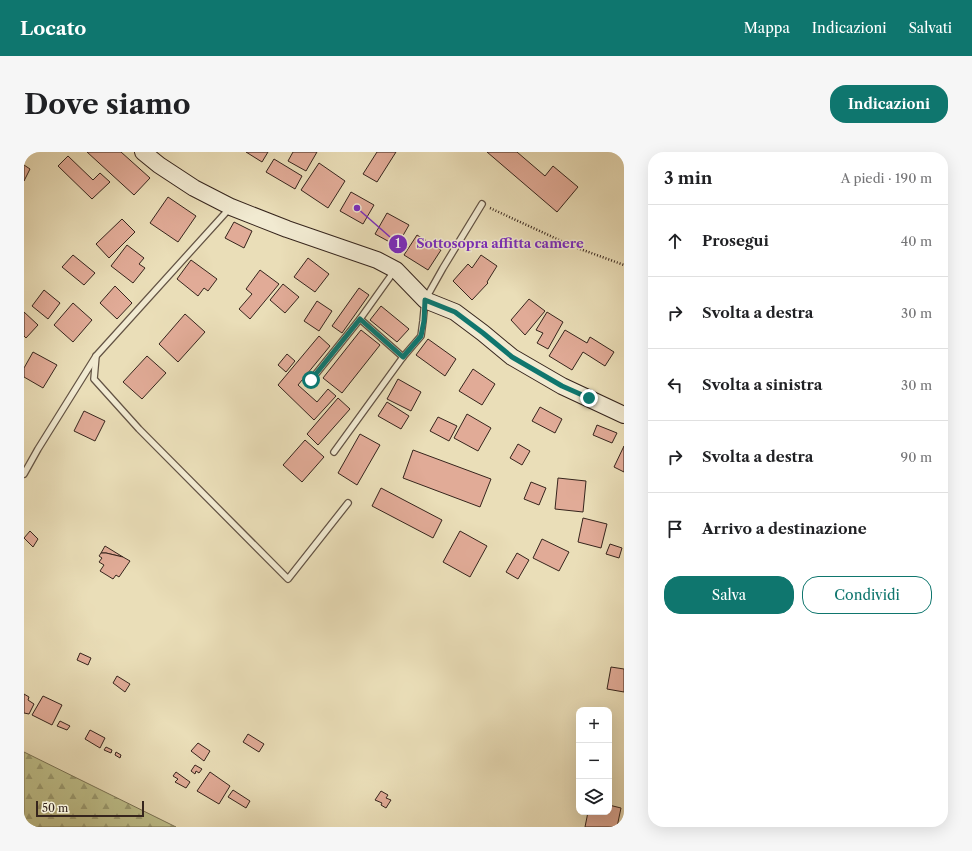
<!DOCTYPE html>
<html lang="it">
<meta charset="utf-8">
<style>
:root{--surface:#fff;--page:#f6f6f6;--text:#202124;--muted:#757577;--line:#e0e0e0;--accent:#0f766e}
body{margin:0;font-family:"Libre Caslon Text",serif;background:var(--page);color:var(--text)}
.controls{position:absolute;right:12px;bottom:12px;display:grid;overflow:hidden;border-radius:8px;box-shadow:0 4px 16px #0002}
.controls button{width:36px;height:36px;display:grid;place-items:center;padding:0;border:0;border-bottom:1px solid var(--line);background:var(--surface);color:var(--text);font:20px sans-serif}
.scale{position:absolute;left:12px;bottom:10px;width:108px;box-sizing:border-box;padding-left:4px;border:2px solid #36251d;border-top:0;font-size:11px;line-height:14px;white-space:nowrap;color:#36251d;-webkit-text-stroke:3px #f1ead1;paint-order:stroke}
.stop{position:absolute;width:12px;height:12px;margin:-9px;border:3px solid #0f766e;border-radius:50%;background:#fff}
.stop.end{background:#0f766e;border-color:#fff;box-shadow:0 1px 4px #0008}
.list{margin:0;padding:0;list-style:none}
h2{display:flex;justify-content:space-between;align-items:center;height:52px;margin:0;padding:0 16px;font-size:17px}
h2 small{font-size:13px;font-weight:400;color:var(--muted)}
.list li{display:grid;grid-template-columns:26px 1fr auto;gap:12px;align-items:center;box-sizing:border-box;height:72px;padding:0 16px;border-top:1px solid var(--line)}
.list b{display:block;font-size:15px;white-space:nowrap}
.list em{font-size:13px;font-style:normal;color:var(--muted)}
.actions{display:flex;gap:8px;padding:12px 16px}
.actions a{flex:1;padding:9px 0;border:1px solid var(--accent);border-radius:16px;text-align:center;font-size:14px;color:var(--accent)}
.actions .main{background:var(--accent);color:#fff}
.icon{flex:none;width:22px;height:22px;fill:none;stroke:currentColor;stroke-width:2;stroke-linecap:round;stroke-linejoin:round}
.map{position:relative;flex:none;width:600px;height:675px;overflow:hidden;border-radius:16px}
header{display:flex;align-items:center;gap:24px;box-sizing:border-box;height:56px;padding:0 20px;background:var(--accent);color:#fff}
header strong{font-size:19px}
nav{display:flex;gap:22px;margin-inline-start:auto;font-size:14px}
.intro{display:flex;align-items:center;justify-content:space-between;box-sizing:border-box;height:96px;padding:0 24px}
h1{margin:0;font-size:28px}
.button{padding:10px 18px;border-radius:16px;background:var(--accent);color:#fff;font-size:14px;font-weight:700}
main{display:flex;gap:24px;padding:0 24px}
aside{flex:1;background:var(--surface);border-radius:16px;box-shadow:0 4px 16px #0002}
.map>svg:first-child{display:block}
.forest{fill:url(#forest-firs);stroke:#7a7254}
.building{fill:#e1ab97;stroke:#36251d}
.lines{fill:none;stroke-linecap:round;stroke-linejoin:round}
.service-casing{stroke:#635344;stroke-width:8}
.secondary-casing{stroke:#36251d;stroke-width:18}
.path{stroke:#36251d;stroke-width:2.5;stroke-dasharray:1 2;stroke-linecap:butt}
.service{stroke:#f1ead1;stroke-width:5.5}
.secondary{stroke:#f1ead1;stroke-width:16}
.route{stroke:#0f766e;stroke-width:5}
.leader{fill:none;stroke:#7b2cbf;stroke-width:1.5}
.callout-dot{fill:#7b2cbf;stroke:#f1ead1;stroke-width:1.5}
.mark-label{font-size:12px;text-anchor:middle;font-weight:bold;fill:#fff}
.callout-label{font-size:13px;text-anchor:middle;font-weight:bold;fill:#7b2cbf;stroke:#f1ead1;stroke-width:3;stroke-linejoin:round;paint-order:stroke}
</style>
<header>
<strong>Locato</strong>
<nav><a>Mappa</a><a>Indicazioni</a><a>Salvati</a></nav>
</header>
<div class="intro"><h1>Dove siamo</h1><a class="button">Indicazioni</a></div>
<main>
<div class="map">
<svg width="600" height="675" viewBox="0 0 600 675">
<defs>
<pattern id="forest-firs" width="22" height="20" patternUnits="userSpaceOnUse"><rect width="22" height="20" fill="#bebf8a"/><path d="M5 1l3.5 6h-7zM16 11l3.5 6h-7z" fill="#9b9b70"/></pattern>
</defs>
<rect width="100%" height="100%" fill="#eadeb8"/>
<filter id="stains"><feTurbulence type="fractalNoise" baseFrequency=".005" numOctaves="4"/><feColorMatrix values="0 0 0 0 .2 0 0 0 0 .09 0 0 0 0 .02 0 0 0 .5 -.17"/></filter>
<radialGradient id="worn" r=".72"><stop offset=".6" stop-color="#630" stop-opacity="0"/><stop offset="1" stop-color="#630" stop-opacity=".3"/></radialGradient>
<!-- forest -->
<polygon class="forest" points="0,600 152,675 0,675"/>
<!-- building -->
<g class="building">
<polygon points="63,0 97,0 126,26 110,43"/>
<polygon points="222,0 244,0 238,10"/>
<polygon points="269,0 293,0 282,19 264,9"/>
<polygon points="353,0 372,0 353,30 339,22"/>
<polygon points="463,0 493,0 521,24 529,14 554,35 533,60"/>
<polygon points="44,4 69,28 76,21 86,30 68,47 34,14"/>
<polygon points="250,7 278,24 271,37 242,20"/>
<polygon points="295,11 321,29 304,56 277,38"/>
<polygon points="0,13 6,17 0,29"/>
<polygon points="327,40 350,53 339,72 316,59"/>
<polygon points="144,45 172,64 154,90 126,71"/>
<polygon points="363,61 385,73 373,94 351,82"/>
<polygon points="98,67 111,80 85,106 72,92"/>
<polygon points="210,70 228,79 220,96 201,86"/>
<polygon points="393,83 417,98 404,118 380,103"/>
<polygon points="103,93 120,106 115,112 121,116 109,131 87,114"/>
<polygon points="49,103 71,121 60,133 38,115"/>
<polygon points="457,103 473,114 463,130 464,131 448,148 429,129 444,112 448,116"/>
<polygon points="284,106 305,122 291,140 270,125"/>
<polygon points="167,108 193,127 184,139 180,136 174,144 153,127"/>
<polygon points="236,118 255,132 226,167 215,157 228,142 222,137"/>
<polygon points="259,132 275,145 261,161 246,148"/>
<polygon points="91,134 108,151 93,167 76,151"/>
<polygon points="335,136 345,143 318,181 308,174"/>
<polygon points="20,138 36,151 24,167 8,154"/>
<polygon points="505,147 521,159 501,183 487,168"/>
<polygon points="293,149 308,159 295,179 280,169"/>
<polygon points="49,151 68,168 49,190 30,173"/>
<polygon points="357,154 385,177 373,190 346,168"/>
<polygon points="0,160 14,173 2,186 0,184"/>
<polygon points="523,160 539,170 524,197 513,191 519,181 512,178"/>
<polygon points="161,162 181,180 154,210 135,192"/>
<polygon points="337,178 356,193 318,241 299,226"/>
<polygon points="541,178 563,191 566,185 590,200 581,214 559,200 548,218 525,204"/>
<polygon points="295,184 306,194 274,233 293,250 304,237 312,244 290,268 254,233"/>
<polygon points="404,187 432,207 421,224 392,203"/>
<polygon points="9,200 33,213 19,236 0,225 0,216"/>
<polygon points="263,202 271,209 262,220 254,213"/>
<polygon points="123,204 142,221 118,247 99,230"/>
<polygon points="449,217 471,232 458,253 435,239"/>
<polygon points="374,227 397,240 387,259 363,247"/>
<polygon points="314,246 326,257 294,293 283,282"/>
<polygon points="363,250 385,264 377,277 354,264"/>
<polygon points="516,255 538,267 531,281 508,269"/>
<polygon points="60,259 81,269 71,289 50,279"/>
<polygon points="443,262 467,276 454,299 430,286"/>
<polygon points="414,265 433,274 425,289 406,279"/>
<polygon points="573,273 593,281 588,291 569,283"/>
<polygon points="336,282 356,293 333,333 314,321"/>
<polygon points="281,288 300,305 278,330 259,313"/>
<polygon points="494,292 506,299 498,313 486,306"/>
<polygon points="600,294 600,320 590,315"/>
<polygon points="389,298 467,327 456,355 379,326"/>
<polygon points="534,326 562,329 559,360 531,357"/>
<polygon points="507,330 522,336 515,353 500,347"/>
<polygon points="357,336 418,368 409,386 348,354"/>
<polygon points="559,366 583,372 577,396 554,390"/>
<polygon points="6,379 14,387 9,395 0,386"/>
<polygon points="436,379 463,394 446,425 419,410"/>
<polygon points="518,387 545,400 535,419 509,406"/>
<polygon points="586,392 598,396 595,406 582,402"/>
<polygon points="81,394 99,405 82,401 77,401"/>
<polygon points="77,401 82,401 99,405 106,409 95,425 92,423 89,427 76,419 80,413 75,410 78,406 75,404"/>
<polygon points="493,401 505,408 494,427 482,420"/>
<polygon points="56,501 67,506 64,513 53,508"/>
<polygon points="587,515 600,517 600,540 583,537"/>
<polygon points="93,524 106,532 101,540 89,531"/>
<polygon points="0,542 5,545 4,548 10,552 5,562 0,561"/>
<polygon points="19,544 38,553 28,573 8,563"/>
<polygon points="36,569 46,574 43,578 33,574"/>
<polygon points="66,578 81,586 76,596 61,587"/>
<polygon points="224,582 240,592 235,600 219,590"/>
<polygon points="174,591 186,599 180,609 167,599"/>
<polygon points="82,595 88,598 87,601 80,598"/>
<polygon points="92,600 97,603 96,606 91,603"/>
<polygon points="171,613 178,617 175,621 172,619 171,622 167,619"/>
<polygon points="152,620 166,630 162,636 151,630 154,627 149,624"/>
<polygon points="186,620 206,634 195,652 173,639"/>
<polygon points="209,638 226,649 222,656 204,645"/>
<polygon points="357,639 364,643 362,646 367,648 362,656 357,653 358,651 351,648"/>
<polygon points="585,653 597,656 593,675 561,675 564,660 585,660"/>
</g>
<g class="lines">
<!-- service casing -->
<g class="service-casing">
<g id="service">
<polyline points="371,118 336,167 379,205"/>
<polyline points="72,204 70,227 115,277 264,427 324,351"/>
<polyline points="287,228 336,167"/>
<polyline points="310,300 379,205 397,184 399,169 401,148 419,116 458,52"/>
<polyline points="0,322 14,297 72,204 205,57"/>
</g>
</g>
<!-- secondary casing -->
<g class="secondary-casing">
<polyline id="secondary" points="119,0 135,13 170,36 207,55 263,77 353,108 372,118 401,148 431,160 459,181 488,205 538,234 600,263"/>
</g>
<!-- path -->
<polyline class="path" points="466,56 548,94 600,113"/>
<!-- service -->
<use href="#service" class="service"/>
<!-- secondary -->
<use href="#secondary" class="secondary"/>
</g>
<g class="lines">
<!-- route -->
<polyline class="route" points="287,228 336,167 379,205 397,184 400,169 401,148 431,160 459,181 488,205 538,234 565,246"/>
</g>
<!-- callouts -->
<path class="leader" d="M333 56L374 92"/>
<g class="callout-dot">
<circle cx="333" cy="56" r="4"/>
<circle cx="374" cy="92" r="10"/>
</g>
<g class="mark-label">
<text x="374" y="96">1</text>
</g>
<g class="callout-label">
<text x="476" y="96">Sottosopra affitta camere</text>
</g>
<rect width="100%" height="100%" filter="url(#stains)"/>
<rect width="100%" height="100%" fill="url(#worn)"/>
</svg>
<div class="controls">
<button>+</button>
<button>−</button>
<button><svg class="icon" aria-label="layers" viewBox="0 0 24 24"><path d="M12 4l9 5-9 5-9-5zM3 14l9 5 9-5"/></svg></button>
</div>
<div class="scale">50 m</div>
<div class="stop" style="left:287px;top:228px"></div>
<div class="stop end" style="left:565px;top:246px"></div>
</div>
<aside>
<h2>3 min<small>A piedi · 190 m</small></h2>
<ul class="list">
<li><svg class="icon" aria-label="ahead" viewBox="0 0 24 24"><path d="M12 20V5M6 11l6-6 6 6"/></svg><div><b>Prosegui</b></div><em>40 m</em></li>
<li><svg class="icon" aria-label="right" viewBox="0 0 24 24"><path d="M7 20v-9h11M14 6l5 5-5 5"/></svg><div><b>Svolta a destra</b></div><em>30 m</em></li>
<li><svg class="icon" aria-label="left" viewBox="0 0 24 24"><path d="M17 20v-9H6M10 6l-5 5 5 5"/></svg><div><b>Svolta a sinistra</b></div><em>30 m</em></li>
<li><svg class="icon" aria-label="right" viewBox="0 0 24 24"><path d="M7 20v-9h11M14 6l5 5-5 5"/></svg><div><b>Svolta a destra</b></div><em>90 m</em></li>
<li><svg class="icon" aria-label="arrive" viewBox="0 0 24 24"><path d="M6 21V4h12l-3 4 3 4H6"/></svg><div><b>Arrivo a destinazione</b></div></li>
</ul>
<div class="actions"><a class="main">Salva</a><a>Condividi</a></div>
</aside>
</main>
